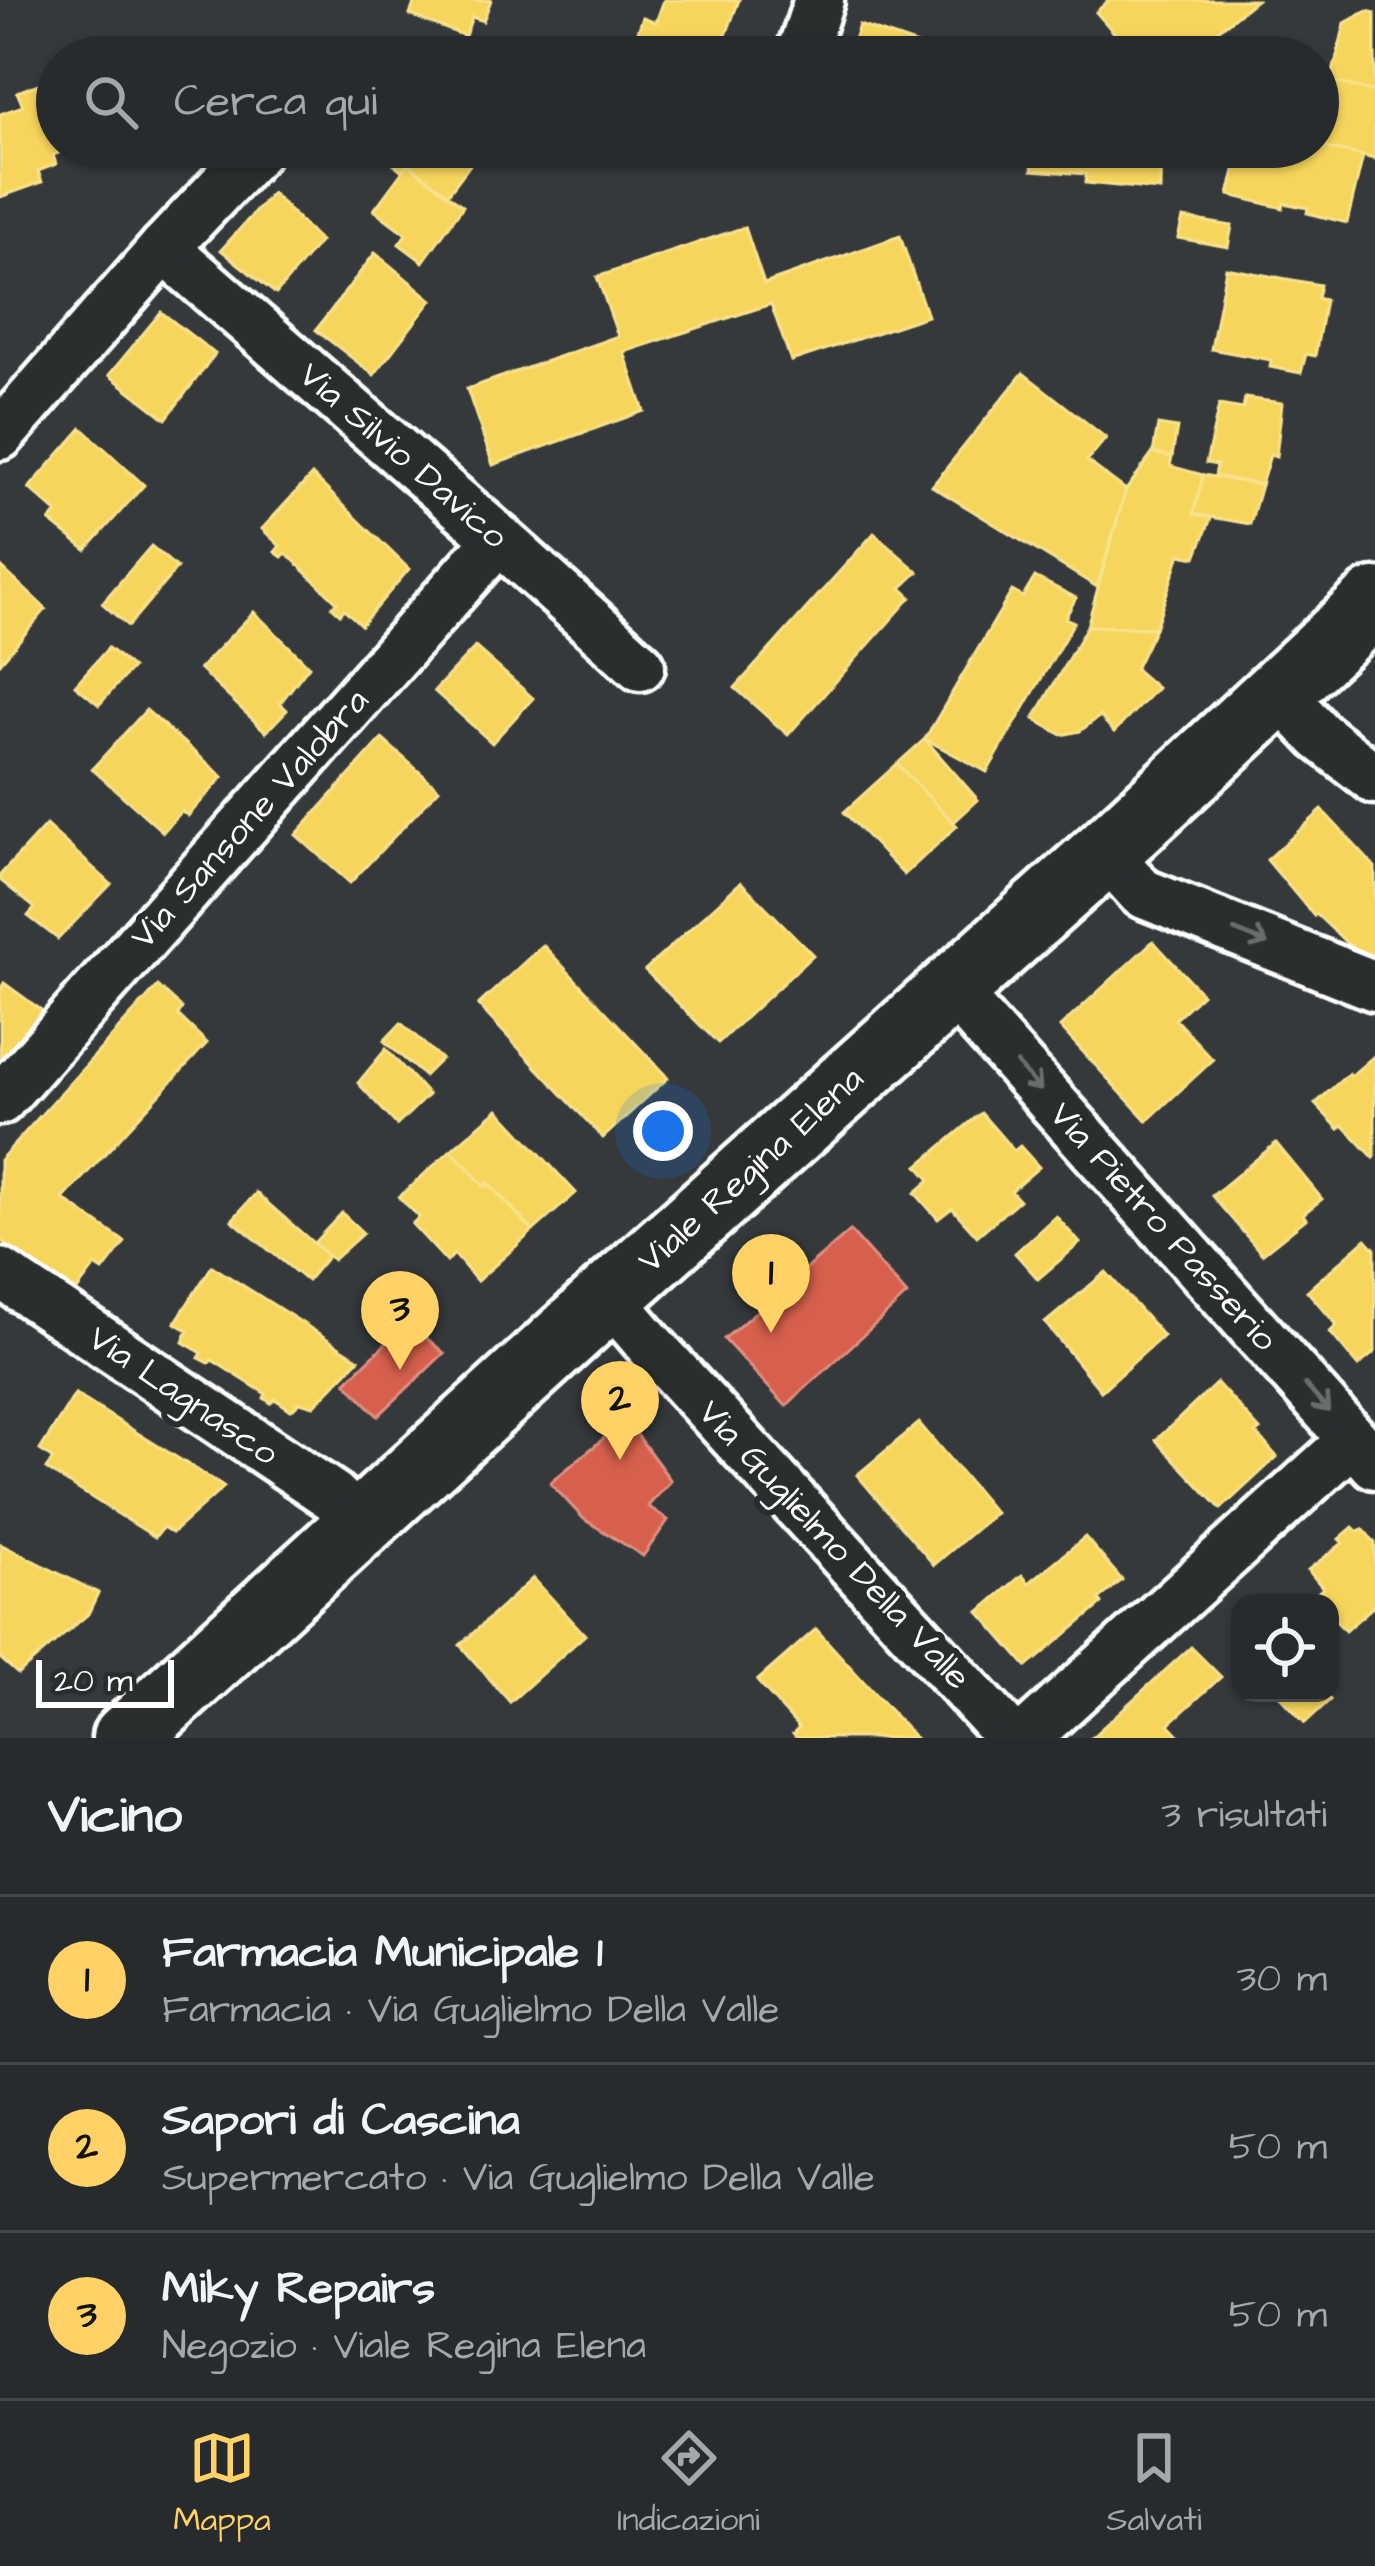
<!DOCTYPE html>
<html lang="it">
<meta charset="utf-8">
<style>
:root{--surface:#282b2d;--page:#303335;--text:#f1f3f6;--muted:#a5a7aa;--line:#444749;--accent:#ffd166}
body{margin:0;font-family:"Architects Daughter",sans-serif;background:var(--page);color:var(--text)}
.controls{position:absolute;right:36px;bottom:36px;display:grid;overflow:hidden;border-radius:24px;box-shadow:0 3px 9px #0004}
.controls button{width:108px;height:108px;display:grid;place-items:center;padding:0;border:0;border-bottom:3px solid var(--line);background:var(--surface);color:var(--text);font:60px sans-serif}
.scale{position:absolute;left:36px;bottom:30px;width:138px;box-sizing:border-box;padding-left:12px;border:6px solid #fff;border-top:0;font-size:33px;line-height:42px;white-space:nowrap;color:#fff;-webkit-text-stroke:9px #2a2d2e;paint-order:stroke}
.you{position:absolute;left:663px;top:1131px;width:42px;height:42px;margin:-30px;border:9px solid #fff;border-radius:50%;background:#1a73e8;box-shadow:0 0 0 18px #1a73e833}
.badge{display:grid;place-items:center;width:78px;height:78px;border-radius:50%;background:var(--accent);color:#111;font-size:39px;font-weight:700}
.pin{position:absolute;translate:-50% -99px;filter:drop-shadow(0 3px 6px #0008)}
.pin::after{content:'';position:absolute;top:63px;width:42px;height:36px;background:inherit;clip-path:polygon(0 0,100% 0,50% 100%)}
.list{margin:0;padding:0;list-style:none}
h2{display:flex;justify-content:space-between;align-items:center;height:156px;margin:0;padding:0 48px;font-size:51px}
h2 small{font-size:39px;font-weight:400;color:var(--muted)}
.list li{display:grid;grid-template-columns:78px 1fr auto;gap:36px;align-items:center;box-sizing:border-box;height:168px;padding:0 48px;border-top:3px solid var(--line)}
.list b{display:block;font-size:45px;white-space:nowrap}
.list p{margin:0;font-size:39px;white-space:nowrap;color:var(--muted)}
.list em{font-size:39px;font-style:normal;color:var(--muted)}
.icon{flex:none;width:66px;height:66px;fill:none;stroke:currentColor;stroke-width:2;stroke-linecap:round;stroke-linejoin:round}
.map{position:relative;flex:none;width:1375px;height:1738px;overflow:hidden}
.search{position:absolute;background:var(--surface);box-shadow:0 3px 9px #0004;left:36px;right:36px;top:36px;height:132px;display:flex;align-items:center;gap:30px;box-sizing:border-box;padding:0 42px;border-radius:66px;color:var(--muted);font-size:45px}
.sheet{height:660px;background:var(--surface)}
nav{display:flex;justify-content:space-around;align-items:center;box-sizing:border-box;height:168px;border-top:3px solid var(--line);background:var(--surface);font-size:33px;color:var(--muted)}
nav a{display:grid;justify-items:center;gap:6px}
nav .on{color:var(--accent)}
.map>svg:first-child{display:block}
.homes{fill:#f6d55c;stroke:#f9e28d;stroke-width:3}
.shops{fill:#d6604d;stroke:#e29082;stroke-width:3}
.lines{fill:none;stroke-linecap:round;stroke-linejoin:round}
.street-casing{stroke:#fff;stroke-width:57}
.secondary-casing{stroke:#fff;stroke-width:75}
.street{stroke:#2a2d2e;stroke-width:48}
.secondary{stroke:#2a2d2e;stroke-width:66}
.oneway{stroke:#6a6c6d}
.labels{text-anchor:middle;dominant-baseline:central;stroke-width:12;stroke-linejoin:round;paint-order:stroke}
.street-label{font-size:36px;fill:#fff;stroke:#2a2d2e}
</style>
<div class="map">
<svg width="1375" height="1738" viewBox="0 0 1375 1738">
<rect width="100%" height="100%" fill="#35393c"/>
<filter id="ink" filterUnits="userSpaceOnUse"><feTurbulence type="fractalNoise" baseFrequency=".00833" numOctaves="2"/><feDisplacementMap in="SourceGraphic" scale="24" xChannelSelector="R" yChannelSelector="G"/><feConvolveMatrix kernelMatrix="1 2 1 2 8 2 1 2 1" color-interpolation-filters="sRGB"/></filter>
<g filter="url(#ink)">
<!-- homes -->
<g class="homes">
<polygon points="415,0 491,0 483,21 472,17 465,36 410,15"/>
<polygon points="664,0 739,0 722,46 713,43 708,57 629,57 643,17 656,22"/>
<polygon points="1109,0 1256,0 1217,31 1222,36 1197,57 1027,57 1028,43 1074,43 1075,55 1097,54 1116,35 1096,12"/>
<polygon points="1367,11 1375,13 1375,92 1331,81 1345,23"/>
<polygon points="859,25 942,53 940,57 848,57"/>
<polygon points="57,77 57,147 75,147 53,155 56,164 38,171 42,182 0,197 0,114 23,106 17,92"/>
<polygon points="1318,78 1375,92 1375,159 1318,146"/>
<polygon points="1318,146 1363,156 1347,223 1307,213 1308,208 1284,203 1283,208 1229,195 1239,154 1250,157 1252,147"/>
<polygon points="374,147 453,147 472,162 448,194 408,164 402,171"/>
<polygon points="867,147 918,147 912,164"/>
<polygon points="1034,147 1161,147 1160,190 1085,183 1086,174 1032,170"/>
<polygon points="408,164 463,206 423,262 399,244 406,234 374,210"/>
<polygon points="272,193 320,241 276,294 221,250"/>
<polygon points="1183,218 1232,226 1228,247 1178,238"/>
<polygon points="745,227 764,284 900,236 927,316 791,361 771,304 624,352 644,411 493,465 467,389 618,336 597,277"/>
<polygon points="375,253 432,300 374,375 316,330"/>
<polygon points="1226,268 1320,285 1317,298 1325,300 1315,356 1306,354 1301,373 1270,367 1271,360 1211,349"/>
<polygon points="161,312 215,354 166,419 109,375"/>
<polygon points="1023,373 1106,438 1087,461 1126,490 1097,587 932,486"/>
<polygon points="1245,398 1282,403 1276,457 1270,455 1261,485 1215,476 1217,465 1206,463 1219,405 1243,409"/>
<polygon points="1158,425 1177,428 1172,457 1153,453"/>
<polygon points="82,428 144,485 86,550 50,521 57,513 29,488"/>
<polygon points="1153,453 1172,457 1170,466 1203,475 1194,514 1211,518 1196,557 1180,554 1155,628 1087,626 1126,490"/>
<polygon points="312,475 409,569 361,625 344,609 340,614 332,607 337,602 286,553 282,557 275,552 280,546 262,529"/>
<polygon points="1203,475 1261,485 1250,524 1194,514"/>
<polygon points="874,533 918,572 901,588 911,597 788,735 735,688"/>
<polygon points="151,546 177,568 128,626 102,603"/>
<polygon points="0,566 46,609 0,663"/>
<polygon points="1035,577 1076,598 1065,618 1074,622 987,772 925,739 1012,591 1023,597"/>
<polygon points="254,612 309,666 280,703 287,710 266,732 199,669"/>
<polygon points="1087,626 1155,628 1135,669 1157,688 1114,732 1100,716 1080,731 1062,735 1034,719"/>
<polygon points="475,647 533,698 492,743 434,691"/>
<polygon points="108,648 132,668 99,705 75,685"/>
<polygon points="146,710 223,777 188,816 182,811 163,832 92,769"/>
<polygon points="382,739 439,789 350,883 296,835"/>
<polygon points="925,739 978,800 953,823 897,764"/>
<polygon points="897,764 957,826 904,875 844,812"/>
<polygon points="1322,810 1375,867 1375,957 1350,946 1316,914 1314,916 1267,860"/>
<polygon points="46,825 111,884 58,939 28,916 35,908 0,880 0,875"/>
<polygon points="741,882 813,955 718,1043 645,970"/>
<polygon points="1153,941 1202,994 1175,1019 1213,1060 1147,1121 1060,1027"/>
<polygon points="543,945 668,1078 603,1138 478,1005"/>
<polygon points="4,983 44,1012 0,1072 0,990"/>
<polygon points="158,986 182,1008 178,1015 207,1043 63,1199 125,1242 103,1271 95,1266 75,1293 0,1240 0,1160"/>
<polygon points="401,1023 441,1059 424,1076 384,1041"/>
<polygon points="386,1049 428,1095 397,1125 358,1083"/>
<polygon points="1375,1055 1375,1157 1374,1158 1343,1125 1339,1129 1315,1104 1349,1073 1351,1076"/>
<polygon points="498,1109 576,1193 533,1231 488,1183 485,1187 451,1150"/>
<polygon points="981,1113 1014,1151 1020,1146 1039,1167 1011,1191 1019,1200 977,1236 952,1208 938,1219 915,1193 930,1180 918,1166"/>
<polygon points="1276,1143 1322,1199 1303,1214 1306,1219 1262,1254 1212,1196"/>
<polygon points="451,1150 485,1187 488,1183 533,1231 477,1281 454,1254 447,1262 412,1224 419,1217 399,1197"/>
<polygon points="256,1193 328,1256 307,1281 232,1220"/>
<polygon points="342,1213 363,1233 333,1260 314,1243"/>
<polygon points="1056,1216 1080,1243 1038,1279 1015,1253"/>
<polygon points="1366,1239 1375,1249 1375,1352 1358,1366 1330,1332 1337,1325 1307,1291"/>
<polygon points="212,1266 359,1359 314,1406 300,1402 291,1410 275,1399 271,1403 264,1398 266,1394 212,1360 209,1363 199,1358 202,1353 183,1342 188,1330 175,1323"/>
<polygon points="1106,1272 1163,1336 1101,1391 1045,1323"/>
<polygon points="1217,1383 1260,1430 1256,1433 1277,1457 1221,1509 1156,1440"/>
<polygon points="75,1394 224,1487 172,1533 163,1527 155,1537 46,1469 53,1459 40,1450"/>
<polygon points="919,1423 995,1513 934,1565 857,1475"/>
<polygon points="1353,1527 1358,1532 1363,1529 1375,1543 1375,1605 1345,1631 1330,1614 1330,1603 1320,1603 1314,1596 1323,1588 1308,1570 1343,1543 1339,1539"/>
<polygon points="1085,1537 1122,1580 1099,1599 1102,1604 1027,1667 979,1612 1022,1575 1029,1583"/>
<polygon points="0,1544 98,1593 88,1614 18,1674 0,1658"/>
<polygon points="533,1578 585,1635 510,1702 460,1645"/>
<polygon points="816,1629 915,1738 797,1738 793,1734 799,1728 757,1681"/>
<polygon points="1191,1647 1221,1677 1169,1724 1182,1738 1091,1738"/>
<polygon points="1277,1693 1323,1693 1330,1700 1305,1723"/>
</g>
<!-- shops -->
<g class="shops">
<polygon points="850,1231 907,1295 786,1406 724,1339"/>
<polygon points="408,1322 444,1353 378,1416 346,1382"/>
<polygon points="626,1420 671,1481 648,1506 668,1520 643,1556 584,1519 550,1483"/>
</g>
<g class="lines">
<!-- street casing -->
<g class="street-casing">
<g id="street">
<polyline points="800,57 819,0"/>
<polyline points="164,248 499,539 640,666"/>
<polyline points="0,435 164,248 255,152"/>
<polyline points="1277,691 1320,736 1375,779"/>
<polyline points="1105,852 1142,893 1375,986"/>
<polyline points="951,989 1375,1464"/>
<polyline points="0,1100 499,539"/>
<polyline points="0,1273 333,1496 362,1524"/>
<polyline points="609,1297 651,1346 1011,1738"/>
<polyline points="1025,1738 1353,1440"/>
</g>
</g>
<!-- secondary casing -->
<g class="secondary-casing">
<polyline id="secondary" points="126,1738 609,1297 1105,852 1375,602"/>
</g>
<!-- street -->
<use href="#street" class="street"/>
<!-- secondary -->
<use href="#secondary" class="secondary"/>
</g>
<!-- one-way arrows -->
<defs><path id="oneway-shaft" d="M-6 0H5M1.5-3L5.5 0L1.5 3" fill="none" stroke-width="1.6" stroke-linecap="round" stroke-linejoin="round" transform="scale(3)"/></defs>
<g class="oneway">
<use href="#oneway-shaft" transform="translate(1251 937) rotate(22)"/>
<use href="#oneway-shaft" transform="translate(1029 1077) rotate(48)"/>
<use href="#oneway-shaft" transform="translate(1317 1398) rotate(49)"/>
</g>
</g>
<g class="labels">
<!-- street labels -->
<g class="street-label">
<text transform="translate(403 456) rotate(41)">Via Silvio Davico</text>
<text transform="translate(250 819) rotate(-48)">Via Sansone Valobra</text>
<text transform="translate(751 1170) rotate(-42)">Viale Regina Elena</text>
<text transform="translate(1163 1227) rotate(48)">Via Pietro Passerio</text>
<text transform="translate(183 1396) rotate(34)">Via Lagnasco</text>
<text transform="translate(834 1545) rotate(47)">Via Guglielmo Della Valle</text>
</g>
</g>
</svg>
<div class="controls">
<button><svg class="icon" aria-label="locate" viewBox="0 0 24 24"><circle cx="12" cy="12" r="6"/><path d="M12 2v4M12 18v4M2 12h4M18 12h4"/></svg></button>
</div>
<div class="scale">20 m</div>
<div class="you"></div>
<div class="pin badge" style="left:771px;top:1333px">1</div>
<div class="pin badge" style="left:620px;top:1460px">2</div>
<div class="pin badge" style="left:400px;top:1370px">3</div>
<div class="search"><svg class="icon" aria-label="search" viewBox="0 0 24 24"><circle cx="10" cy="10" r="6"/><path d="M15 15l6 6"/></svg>Cerca qui</div>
</div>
<section class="sheet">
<h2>Vicino<small>3 risultati</small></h2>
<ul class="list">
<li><span class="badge">1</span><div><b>Farmacia Municipale 1</b><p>Farmacia · Via Guglielmo Della Valle</p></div><em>30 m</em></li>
<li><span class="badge">2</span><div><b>Sapori di Cascina</b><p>Supermercato · Via Guglielmo Della Valle</p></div><em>50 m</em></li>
<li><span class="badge">3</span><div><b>Miky Repairs</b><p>Negozio · Viale Regina Elena</p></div><em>50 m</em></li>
</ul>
</section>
<nav>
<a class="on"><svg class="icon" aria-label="map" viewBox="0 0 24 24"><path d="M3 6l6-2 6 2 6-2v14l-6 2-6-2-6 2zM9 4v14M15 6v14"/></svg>Mappa</a>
<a><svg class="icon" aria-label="directions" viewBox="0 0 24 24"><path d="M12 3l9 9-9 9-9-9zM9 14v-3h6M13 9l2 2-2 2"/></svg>Indicazioni</a>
<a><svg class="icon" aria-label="saved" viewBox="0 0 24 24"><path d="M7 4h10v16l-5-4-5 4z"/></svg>Salvati</a>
</nav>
